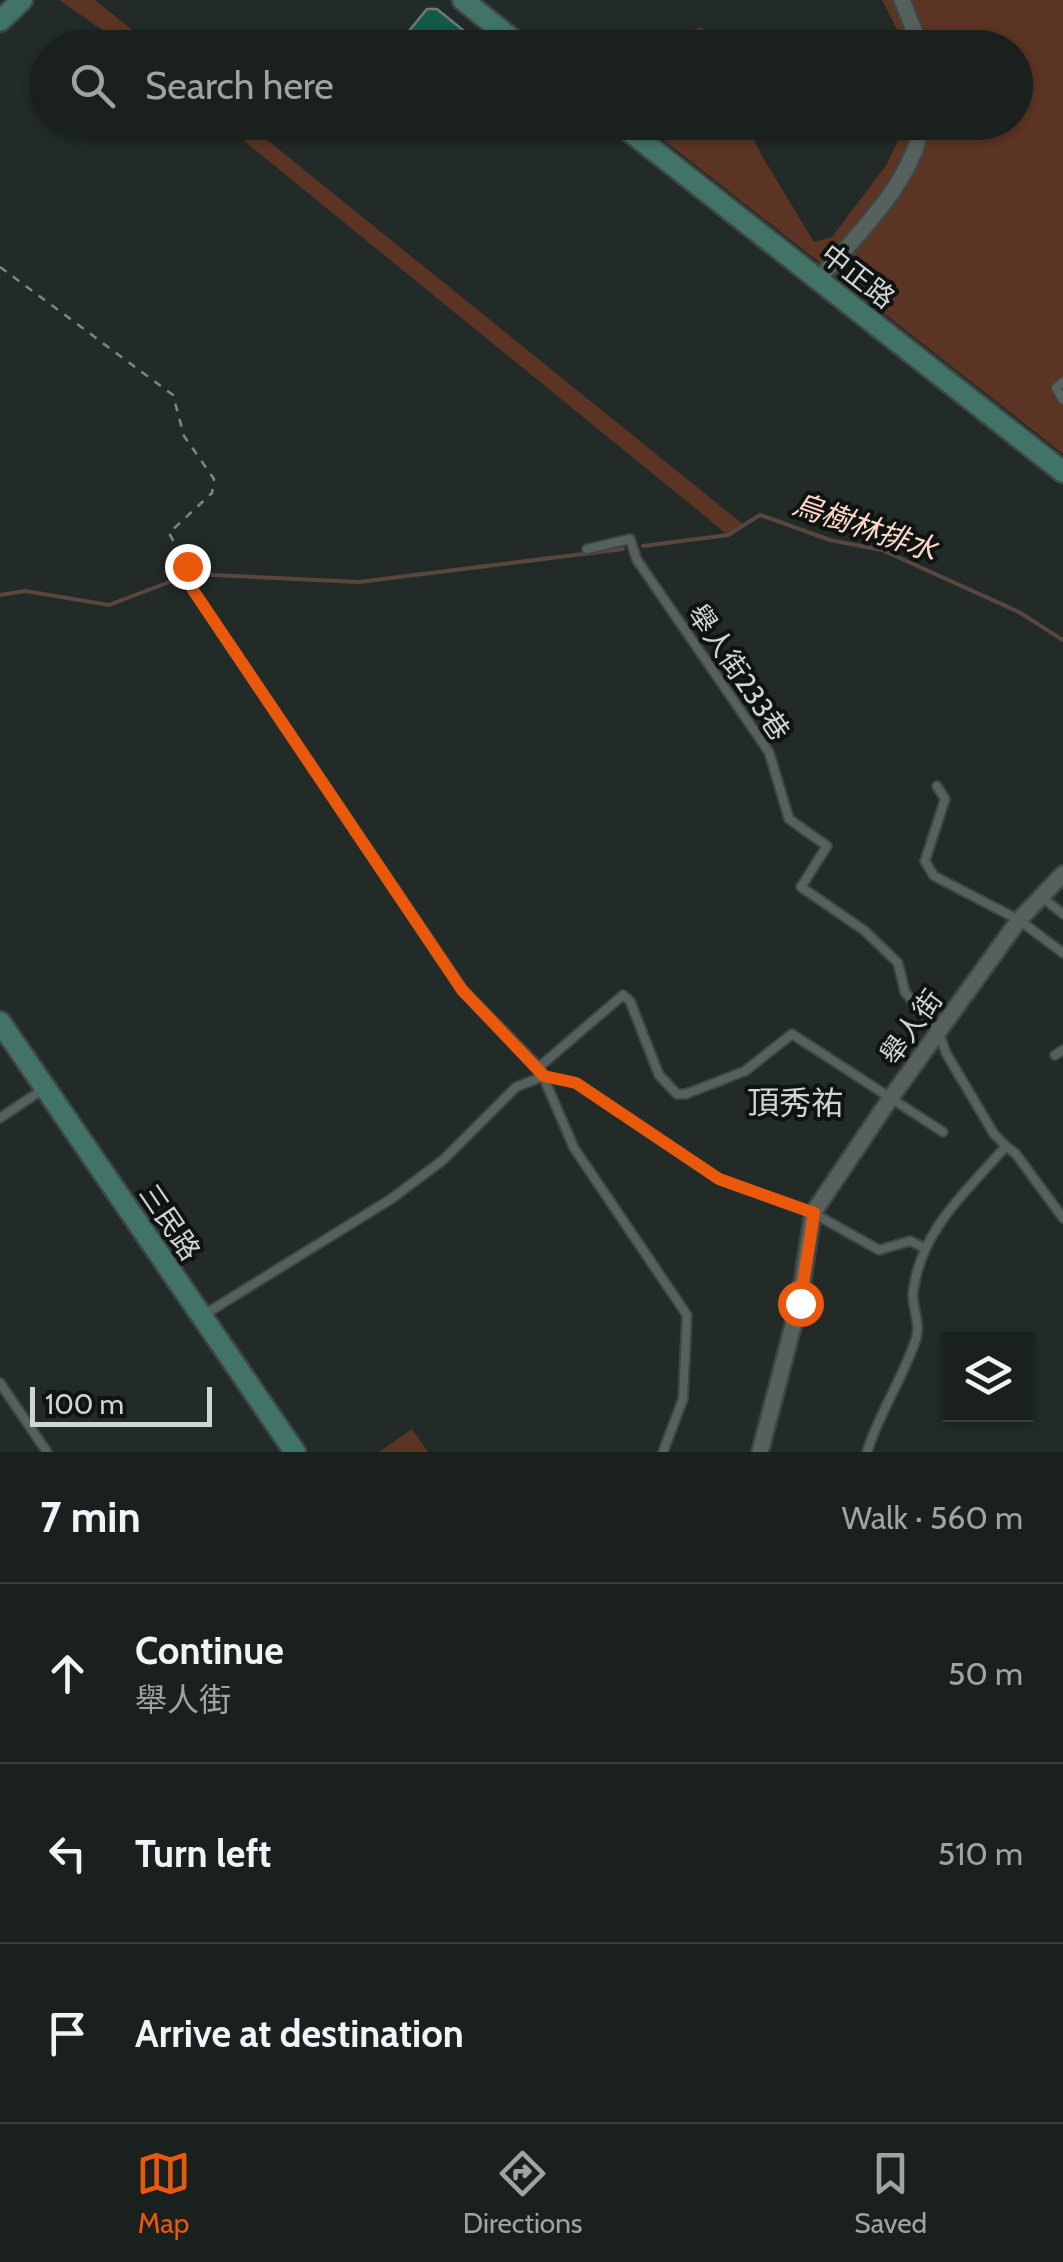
<!DOCTYPE html>
<meta charset="utf-8">
<style>
:root{--surface:#1a201e;--page:#272d2b;--text:#f1f3f6;--muted:#9fa3a4;--line:#383e3c;--accent:#ea580c}
body{margin:0;font-family:Cabin,"Noto Sans TC",sans-serif;background:var(--page);color:var(--text)}
.controls{position:absolute;right:30px;bottom:30px;display:grid;overflow:hidden;border-radius:0px;box-shadow:0 2px 8px #0004}
.controls button{width:90px;height:90px;display:grid;place-items:center;padding:0;border:0;border-bottom:2px solid var(--line);background:var(--surface);color:var(--text);font:50px sans-serif}
.scale{position:absolute;left:30px;bottom:25px;width:182px;box-sizing:border-box;padding-left:10px;border:5px solid #cfd5d3;border-top:0;font-size:28px;line-height:35px;white-space:nowrap;color:#cfd5d3;-webkit-text-stroke:8px #0f1311;paint-order:stroke}
.stop{position:absolute;width:30px;height:30px;margin:-22px;border:8px solid #ea580c;border-radius:50%;background:#fff}
.stop.end{background:#ea580c;border-color:#fff;box-shadow:0 2px 10px #0008}
.list{margin:0;padding:0;list-style:none}
h2{display:flex;justify-content:space-between;align-items:center;height:130px;margin:0;padding:0 40px;font-size:42px}
h2 small{font-size:32px;font-weight:400;color:var(--muted)}
.list li{display:grid;grid-template-columns:65px 1fr auto;gap:30px;align-items:center;box-sizing:border-box;height:180px;padding:0 40px;border-top:2px solid var(--line)}
.list b{display:block;font-size:38px;white-space:nowrap}
.list p{margin:0;font-size:32px;white-space:nowrap;color:var(--muted)}
.list em{font-size:32px;font-style:normal;color:var(--muted)}
.icon{flex:none;width:55px;height:55px;fill:none;stroke:currentColor;stroke-width:2;stroke-linecap:round;stroke-linejoin:round}
.map{position:relative;flex:none;width:1063px;height:1452px;overflow:hidden}
.search{position:absolute;background:var(--surface);box-shadow:0 2px 8px #0004;left:30px;right:30px;top:30px;height:110px;display:flex;align-items:center;gap:25px;box-sizing:border-box;padding:0 35px;border-radius:55px;color:var(--muted);font-size:38px}
.sheet{height:670px;background:var(--surface)}
nav{display:flex;justify-content:space-around;align-items:center;box-sizing:border-box;height:140px;border-top:2px solid var(--line);background:var(--surface);font-size:28px;color:var(--muted)}
nav a{display:grid;justify-items:center;gap:5px}
nav .on{color:var(--accent)}
.map>svg:first-child{display:block}
.green{fill:#5b3423}
.lines{fill:none;stroke-linecap:round;stroke-linejoin:round}
.stream{stroke:#58463f;stroke-width:4}
.building{fill:#145a4a;stroke:#6f7976;stroke-width:2.5}
.service-casing{stroke:#3f4543;stroke-width:12}
.minor-casing{stroke:#3f4543;stroke-width:20}
.secondary-casing{stroke:#3f4543;stroke-width:25}
.path{stroke:#7e8683;stroke-width:2.5;stroke-dasharray:8 8;stroke-linecap:butt}
.service{stroke:#56605c;stroke-width:8}
.minor{stroke:#56605c;stroke-width:15}
.secondary{stroke:#417367;stroke-width:20}
.route{stroke:#ea580c;stroke-width:12}
.labels{text-anchor:middle;dominant-baseline:central;stroke-width:8;stroke-linejoin:round;paint-order:stroke}
.street-label{font-size:28px;fill:#cfd5d3;stroke:#0f1311}
.water-label{font-size:30px;font-style:italic;fill:#fdd7c7;stroke:#0f1311}
.quarter-label{font-size:32px;fill:#cfd5d3;stroke:#0f1311}
</style>
<div class="map">
<svg width="1063" height="1452" viewBox="0 0 1063 1452">
<rect width="100%" height="100%" fill="#222b28"/>
<!-- green -->
<g class="green">
<polygon points="59,0 95,0 153,47 127,47"/>
<polygon points="882,0 1063,0 1063,454 642,123 746,123 762,156 814,242 832,237 887,164 906,123 1016,122 1016,48 906,47"/>
<polygon points="702,27 712,47 649,47"/>
<polygon points="222,123 246,123 744,525 728,535"/>
<polygon points="412,1429 428,1452 379,1452"/>
</g>
<g class="lines">
<!-- stream -->
<g class="stream">
<polyline points="643,546 728,535 760,515 830,540 882,550 1019,612 1063,640"/>
<polyline points="192,574 359,582 623,549"/>
<polyline points="0,595 25,591 109,605 180,578"/>
</g>
</g>
<!-- building -->
<polygon class="building" points="427,9 437,9 485,48 428,48 408,32"/>
<g class="lines">
<!-- service casing -->
<g class="service-casing">
<g id="service">
<polyline points="1063,382 1056,388 1063,400"/>
<path d="M587,549L630,539L637,560L769,752L789,819L827,846L801,887L865,931L898,963L905,992L939,1033L946,1053L994,1134L1006,1146C967,1191 920,1230 913,1293C912,1309 921,1323 916,1339C903,1378 879,1413 867,1452"/>
<polyline points="193,590 463,990 539,1067 574,1148 687,1315 683,1399 663,1452"/>
<polyline points="937,786 945,799 925,861 934,876 1019,920 1063,953"/>
<polyline points="1043,898 1063,914"/>
<polyline points="1055,1055 1063,1050"/>
<polyline points="539,1067 623,995 630,1001 659,1075 677,1094 686,1094 745,1071 792,1034 943,1132"/>
<polyline points="0,1118 45,1088"/>
<polyline points="1006,1146 1016,1154 1063,1218"/>
<polyline points="202,1316 391,1199 443,1160 516,1087 544,1076 576,1083 719,1179 813,1213 879,1250 910,1241 925,1248"/>
<polyline points="0,1383 47,1452"/>
</g>
</g>
<!-- minor casing -->
<g class="minor-casing">
<g id="minor">
<polyline points="902,0 921,48"/>
<path d="M818,280C855,237 915,180 922,122"/>
<polyline points="760,1452 799,1303 813,1213 892,1096 1019,920 1063,874"/>
</g>
</g>
<!-- secondary casing -->
<g class="secondary-casing">
<g id="secondary">
<polyline points="463,0 523,48"/>
<polyline points="0,21 22,0"/>
<polyline points="618,122 1063,472"/>
<polyline points="0,1022 295,1452"/>
</g>
</g>
<!-- path -->
<polyline class="path" points="0,267 173,395 184,436 214,479 212,493 169,533 187,566 190,579"/>
<!-- service -->
<use href="#service" class="service"/>
<!-- minor -->
<use href="#minor" class="minor"/>
<!-- secondary -->
<use href="#secondary" class="secondary"/>
</g>
<g class="lines">
<!-- route -->
<polyline class="route" points="187,566 193,590 462,990 544,1076 576,1083 719,1179 814,1213 800,1303"/>
</g>
<g class="labels">
<!-- street labels -->
<g class="street-label">
<text transform="translate(858 276) rotate(38)">中正路</text>
<text transform="translate(739 672) rotate(56)">舉人街233巷</text>
<text transform="translate(911 1027) rotate(-54)">舉人街</text>
<text transform="translate(170 1222) rotate(56)">三民路</text>
</g>
<!-- water labels -->
<g class="water-label">
<text transform="translate(865 527) rotate(19)">烏樹林排水</text>
</g>
<!-- quarter labels -->
<g class="quarter-label">
<text x="795" y="1102">頂秀祐</text>
</g>
</g>
</svg>
<div class="controls">
<button><svg class="icon" aria-label="layers" viewBox="0 0 24 24"><path d="M12 4l9 5-9 5-9-5zM3 14l9 5 9-5"/></svg></button>
</div>
<div class="scale">100 m</div>
<div class="stop" style="left:800px;top:1303px"></div>
<div class="stop end" style="left:187px;top:566px"></div>
<div class="search"><svg class="icon" aria-label="search" viewBox="0 0 24 24"><circle cx="10" cy="10" r="6"/><path d="M15 15l6 6"/></svg>Search here</div>
</div>
<section class="sheet">
<h2>7 min<small>Walk · 560 m</small></h2>
<ul class="list">
<li><svg class="icon" aria-label="ahead" viewBox="0 0 24 24"><path d="M12 20V5M6 11l6-6 6 6"/></svg><div><b>Continue</b><p>舉人街</p></div><em>50 m</em></li>
<li><svg class="icon" aria-label="left" viewBox="0 0 24 24"><path d="M17 20v-9H6M10 6l-5 5 5 5"/></svg><div><b>Turn left</b></div><em>510 m</em></li>
<li><svg class="icon" aria-label="arrive" viewBox="0 0 24 24"><path d="M6 21V4h12l-3 4 3 4H6"/></svg><div><b>Arrive at destination</b></div></li>
</ul>
</section>
<nav>
<a class="on"><svg class="icon" aria-label="map" viewBox="0 0 24 24"><path d="M3 6l6-2 6 2 6-2v14l-6 2-6-2-6 2zM9 4v14M15 6v14"/></svg>Map</a>
<a><svg class="icon" aria-label="directions" viewBox="0 0 24 24"><path d="M12 3l9 9-9 9-9-9zM9 14v-3h6M13 9l2 2-2 2"/></svg>Directions</a>
<a><svg class="icon" aria-label="saved" viewBox="0 0 24 24"><path d="M7 4h10v16l-5-4-5 4z"/></svg>Saved</a>
</nav>
